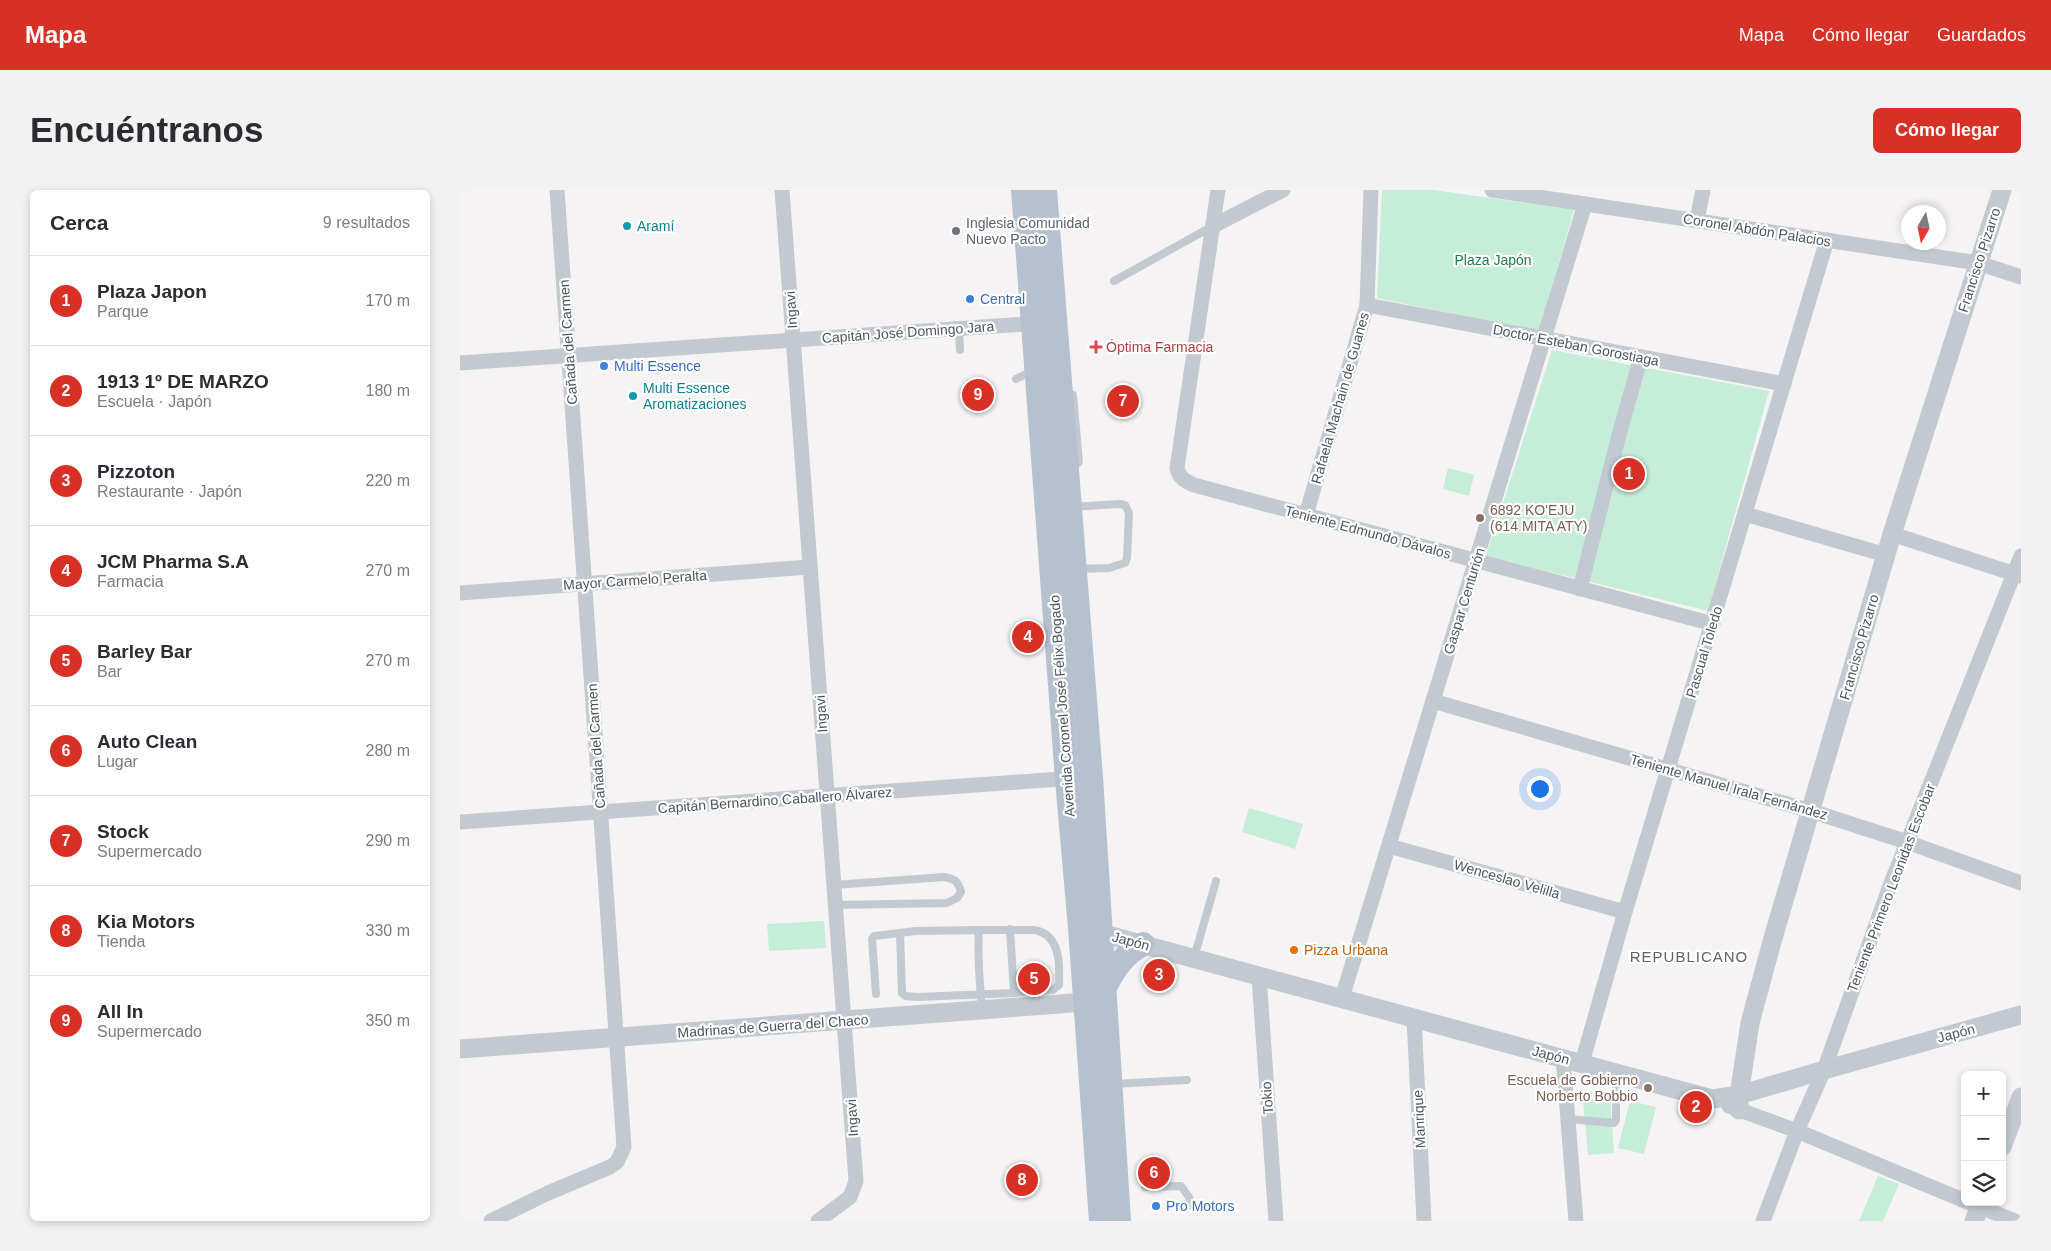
<!DOCTYPE html>
<html lang="es">
<meta charset="utf-8">
<style>
:root{--surface:#fff;--page:#f2f2f3;--text:#2b2b33;--muted:#7c7c81;--line:#e1e1e2;--accent:#d93025}
body{margin:0;font-family:Helvetica,sans-serif;background:var(--page);color:var(--text)}
.controls{position:absolute;right:15px;bottom:15px;display:grid;overflow:hidden;border-radius:8px;box-shadow:0 2px 8px #0003}
.controls button{width:45px;height:45px;display:grid;place-items:center;padding:0;border:0;border-bottom:1px solid var(--line);background:var(--surface);color:var(--text);font:25px sans-serif}
.compass{position:absolute;left:1441px;top:15px;width:45px;height:45px;border-radius:50%;background:var(--surface);box-shadow:0 2px 8px #0003;rotate:189deg}
.you{position:absolute;left:1079px;top:598px;width:18px;height:18px;margin:-12px;border:4px solid #fff;border-radius:50%;background:#1a73e8;box-shadow:0 0 0 8px #1a73e833}
.badge{display:grid;place-items:center;width:32px;height:32px;border-radius:50%;background:var(--accent);color:#fff;font-size:16px;font-weight:700}
.pin{position:absolute;translate:-50% -50%;border:2px solid #fff;box-shadow:0 1px 5px #0006}
.list{margin:0;padding:0;list-style:none}
h2{display:flex;justify-content:space-between;align-items:center;height:65px;margin:0;padding:0 20px;font-size:21px}
h2 small{font-size:16px;font-weight:400;color:var(--muted)}
.list li{display:grid;grid-template-columns:32px 1fr auto;gap:15px;align-items:center;box-sizing:border-box;height:90px;padding:0 20px;border-top:1px solid var(--line)}
.list b{display:block;font-size:19px;white-space:nowrap}
.list p{margin:0;font-size:16px;white-space:nowrap;color:var(--muted)}
.list em{font-size:16px;font-style:normal;color:var(--muted)}
.icon{flex:none;width:28px;height:28px;fill:none;stroke:currentColor;stroke-width:2;stroke-linecap:round;stroke-linejoin:round}
.map{position:relative;flex:none;width:1561px;height:1031px;overflow:hidden;border-radius:8px}
header{display:flex;align-items:center;gap:30px;box-sizing:border-box;height:70px;padding:0 25px;background:var(--accent);color:#fff}
header strong{font-size:24px}
nav{display:flex;gap:28px;margin-inline-start:auto;font-size:18px}
.intro{display:flex;align-items:center;justify-content:space-between;box-sizing:border-box;height:120px;padding:0 30px}
h1{margin:0;font-size:35px}
.button{padding:12px 22px;border-radius:8px;background:var(--accent);color:#fff;font-size:18px;font-weight:700}
main{display:flex;gap:30px;padding:0 30px}
aside{flex:1;background:var(--surface);border-radius:8px;box-shadow:0 2px 8px #0003}
.map>svg:first-child{display:block}
.green{fill:#c6edd7}
.lines{fill:none;stroke-linecap:round;stroke-linejoin:round}
.service{stroke:#c2c9d0;stroke-width:8}
.minor{stroke:#c2c9d0;stroke-width:15}
.tertiary{stroke:#c2c9d0;stroke-width:19}
.primary{stroke:#b5c1cf;stroke-width:24}
.culture-dot{fill:#0f9aa8;stroke:#fff;stroke-width:2}
.worship-dot{fill:#6b7280;stroke:#fff;stroke-width:2}
.shop-dot{fill:#3f7fe0;stroke:#fff;stroke-width:2}
.health-dot{fill:#e0444e;stroke:#fff;stroke-width:2}
.education-dot{fill:#8d6e63;stroke:#fff;stroke-width:2}
.food-dot{fill:#e8710a;stroke:#fff;stroke-width:2}
.labels{text-anchor:middle;dominant-baseline:central;stroke-width:4.5;stroke-linejoin:round;paint-order:stroke}
.worship-label{font-size:14px;fill:#5b616d;stroke:#fff;text-anchor:start}
.culture-label{font-size:14px;fill:#0d838f;stroke:#fff;text-anchor:start}
.street-label{font-size:14px;fill:#4c555f;stroke:#fff}
.park-label{font-size:14px;fill:#1f7d51;stroke:#fff}
.shop-label{font-size:14px;fill:#366cbe;stroke:#fff;text-anchor:start}
.health-label{font-size:14px;fill:#be3a42;stroke:#fff;text-anchor:start}
.education-label{font-size:14px;fill:#785e54;stroke:#fff;text-anchor:start}
.food-label{font-size:14px;fill:#c56008;stroke:#fff;text-anchor:start}
.neighbourhood-label{font-size:15px;letter-spacing:1px;fill:#5f6367;stroke:#fff}
</style>
<header>
<strong>Mapa</strong>
<nav><a>Mapa</a><a>Cómo llegar</a><a>Guardados</a></nav>
</header>
<div class="intro"><h1>Encuéntranos</h1><a class="button">Cómo llegar</a></div>
<main>
<aside>
<h2>Cerca<small>9 resultados</small></h2>
<ul class="list">
<li><span class="badge">1</span><div><b>Plaza Japon</b><p>Parque</p></div><em>170 m</em></li>
<li><span class="badge">2</span><div><b>1913 1º DE MARZO</b><p>Escuela · Japón</p></div><em>180 m</em></li>
<li><span class="badge">3</span><div><b>Pizzoton</b><p>Restaurante · Japón</p></div><em>220 m</em></li>
<li><span class="badge">4</span><div><b>JCM Pharma S.A</b><p>Farmacia</p></div><em>270 m</em></li>
<li><span class="badge">5</span><div><b>Barley Bar</b><p>Bar</p></div><em>270 m</em></li>
<li><span class="badge">6</span><div><b>Auto Clean</b><p>Lugar</p></div><em>280 m</em></li>
<li><span class="badge">7</span><div><b>Stock</b><p>Supermercado</p></div><em>290 m</em></li>
<li><span class="badge">8</span><div><b>Kia Motors</b><p>Tienda</p></div><em>330 m</em></li>
<li><span class="badge">9</span><div><b>All In</b><p>Supermercado</p></div><em>350 m</em></li>
</ul>
</aside>
<div class="map">
<svg width="1561" height="1031" viewBox="0 0 1561 1031">
<rect width="100%" height="100%" fill="#f5f3f3"/>
<!-- green -->
<g class="green">
<polygon points="922,0 974,0 1114,20 1079,142 917,108"/>
<polygon points="1092,160 1309,201 1248,421 1026,366"/>
<polygon points="988,278 1014,285 1009,306 983,299"/>
<polygon points="789,618 843,634 835,659 782,642"/>
<polygon points="364,731 366,758 309,761 307,734"/>
<polygon points="1150,907 1154,963 1128,965 1123,910"/>
<polygon points="1170,911 1196,917 1184,964 1158,958"/>
<polygon points="1418,986 1439,994 1423,1031 1399,1031"/>
</g>
<g class="lines">
<!-- service -->
<g class="service">
<polyline points="654,91 753,36"/>
<polyline points="499,138 500,160"/>
<polyline points="556,189 572,181"/>
<polyline points="611,280 619,272 613,205"/>
<polyline points="612,317 659,314 665,315 669,323 667,368 665,373 649,378 617,379"/>
<path d="M374,695L484,687C495,689 498,691 501,702L497,708L487,713L375,715"/>
<polyline points="550,739 554,803"/>
<path d="M519,740L455,741L440,743L442,803L445,806L458,807L554,803L593,800L599,795C600,773 600,744 574,740H519C517,767 520,794 522,820"/>
<polyline points="734,768 756,691"/>
<polyline points="416,804 412,749 414,746 440,743"/>
<polyline points="654,894 727,890"/>
<polyline points="1108,929 1154,933 1156,930 1156,884"/>
<polyline points="685,997 721,996 729,1007 731,1015"/>
</g>
<!-- minor -->
<g class="minor">
<polyline points="322,0 396,991 390,1007 358,1031"/>
<path d="M758,0L717,278C719,288 725,291 734,295L1253,434"/>
<polyline points="1032,0 1518,73 1561,87"/>
<polyline points="1237,30 1243,0"/>
<polyline points="753,36 823,0"/>
<polyline points="907,115 1324,194"/>
<polyline points="0,173 580,133"/>
<polyline points="1285,324 1426,365"/>
<polyline points="846,325 907,115 911,0"/>
<polyline points="1432,344 1561,386"/>
<polyline points="1120,399 1160,241 1181,167"/>
<polyline points="0,403 350,377"/>
<polyline points="973,511 1351,621 1447,652 1561,693"/>
<polyline points="0,632 614,588"/>
<polyline points="929,656 1165,722"/>
<polyline points="799,786 816,1031"/>
<polyline points="882,808 1125,14"/>
<polyline points="954,828 964,1031"/>
<polyline points="1103,868 1116,1031"/>
<polyline points="1122,873 1165,722 1367,50"/>
<polyline points="1269,916 1337,941 1505,1011"/>
<polyline points="1510,1013 1555,1031"/>
<polyline points="31,1031 88,1003 150,977 157,972 164,957 97,0"/>
<polyline points="1303,1031 1337,941 1364,880 1431,693 1561,366"/>
</g>
<!-- tertiary -->
<g class="tertiary">
<polyline points="629,740 1252,909 1279,905 1364,880 1561,825"/>
<polyline points="0,859 626,812"/>
<polyline points="1279,920 1279,905 1290,833 1313,748 1432,344 1542,0"/>
<polyline points="1542,957 1561,907"/>
<polyline points="1514,1031 1521,1012"/>
</g>
<!-- primary -->
<g class="primary">
<polyline points="563,0 607,589 620,738 641,1031"/>
<polyline points="585,0 631,587 659,1031"/>
<path d="M644,799C654,779 663,765 683,754"/>
</g>
</g>
<!-- markers -->
<g class="culture-dot">
<circle cx="167" cy="36" r="5"/>
<circle cx="173" cy="206" r="5"/>
</g>
<circle class="worship-dot" cx="496" cy="41" r="5"/>
<g class="shop-dot">
<circle cx="510" cy="109" r="5"/>
<circle cx="144" cy="176" r="5"/>
<circle cx="696" cy="1016" r="5"/>
</g>
<path class="health-dot" d="M633.5 149.5h5v5h5v5h-5v5h-5v-5h-5v-5h5z"/>
<g class="education-dot">
<circle cx="1020" cy="328" r="5"/>
<circle cx="1188" cy="898" r="5"/>
</g>
<circle class="food-dot" cx="834" cy="760" r="5"/>
<g class="labels">
<!-- worship labels -->
<g class="worship-label">
<text x="506" y="33">Inglesia Comunidad<tspan x="506" dy="16">Nuevo Pacto</tspan></text>
</g>
<!-- culture labels -->
<g class="culture-label">
<text x="177" y="36">Aramí</text>
<text x="183" y="198">Multi Essence<tspan x="183" dy="16">Aromatizaciones</tspan></text>
</g>
<!-- street labels -->
<g class="street-label">
<text transform="translate(1297 40) rotate(9)">Coronel Abdón Palacios</text>
<text transform="translate(1519 70) rotate(-72)">Francisco Pizarro</text>
<text transform="translate(331 120) rotate(-94)">Ingavi</text>
<text transform="translate(448 142) rotate(-4)">Capitán José Domingo Jara</text>
<text transform="translate(108 152) rotate(-94)">Cañada del Carmen</text>
<text transform="translate(1116 155) rotate(11)">Doctor Esteban Gorostiaga</text>
<text transform="translate(880 208) rotate(-74)">Rafaela Machain de Guanes</text>
<text transform="translate(908 342) rotate(15)">Teniente Edmundo Dávalos</text>
<text transform="translate(175 390) rotate(-4)">Mayor Carmelo Peralta</text>
<text transform="translate(1004 411) rotate(-73)">Gaspar Centurión</text>
<text transform="translate(1399 457) rotate(-74)">Francisco Pizarro</text>
<text transform="translate(1244 462) rotate(-73)">Pascual Toledo</text>
<text transform="translate(602 516) rotate(-94)">Avenida Coronel José Félix Bogado</text>
<text transform="translate(361 524) rotate(-94)">Ingavi</text>
<text transform="translate(136 556) rotate(-94)">Cañada del Carmen</text>
<text transform="translate(1269 597) rotate(16)">Teniente Manuel Irala Fernández</text>
<text transform="translate(315 610) rotate(-4)">Capitán Bernardino Caballero Álvarez</text>
<text transform="translate(1047 689) rotate(16)">Wenceslao Velilla</text>
<text transform="translate(1431 698) rotate(-69)">Teniente Primero Leonidas Escobar</text>
<text transform="translate(671 751) rotate(15)">Japón</text>
<text transform="translate(313 836) rotate(-4)">Madrinas de Guerra del Chaco</text>
<text transform="translate(1496 843) rotate(-15)">Japón</text>
<text transform="translate(1091 865) rotate(15)">Japón</text>
<text transform="translate(807 908) rotate(-94)">Tokio</text>
<text transform="translate(392 928) rotate(-94)">Ingavi</text>
<text transform="translate(959 929) rotate(-93)">Manrique</text>
</g>
<!-- park labels -->
<g class="park-label">
<text x="1033" y="70">Plaza Japón</text>
</g>
<!-- shop labels -->
<g class="shop-label">
<text x="520" y="109">Central</text>
<text x="154" y="176">Multi Essence</text>
<text x="706" y="1016">Pro Motors</text>
</g>
<!-- health labels -->
<g class="health-label">
<text x="646" y="157">Óptima Farmacia</text>
</g>
<!-- education labels -->
<g class="education-label">
<text x="1030" y="320">6892 KO'EJU<tspan x="1030" dy="16">(614 MITA ATY)</tspan></text>
<text x="1178" y="890" text-anchor="end">Escuela de Gobierno<tspan x="1178" dy="16">Norberto Bobbio</tspan></text>
</g>
<!-- food labels -->
<g class="food-label">
<text x="844" y="760">Pizza Urbana</text>
</g>
<!-- neighbourhood labels -->
<g class="neighbourhood-label">
<text x="1229" y="766">REPUBLICANO</text>
</g>
</g>
</svg>
<div class="controls">
<button>+</button>
<button>−</button>
<button><svg class="icon" aria-label="layers" viewBox="0 0 24 24"><path d="M12 4l9 5-9 5-9-5zM3 14l9 5 9-5"/></svg></button>
</div>
<svg class="compass" viewBox="-18 -18 36 36"><path d="M0-13l5 13h-10z" fill="#e53935"/><path d="M0 13l5-13h-10z" fill="#7c7c81"/></svg>
<div class="you"></div>
<div class="pin badge" style="left:1169px;top:284px">1</div>
<div class="pin badge" style="left:1236px;top:917px">2</div>
<div class="pin badge" style="left:699px;top:785px">3</div>
<div class="pin badge" style="left:568px;top:447px">4</div>
<div class="pin badge" style="left:574px;top:789px">5</div>
<div class="pin badge" style="left:694px;top:983px">6</div>
<div class="pin badge" style="left:663px;top:211px">7</div>
<div class="pin badge" style="left:562px;top:990px">8</div>
<div class="pin badge" style="left:518px;top:205px">9</div>
</div>
</main>
